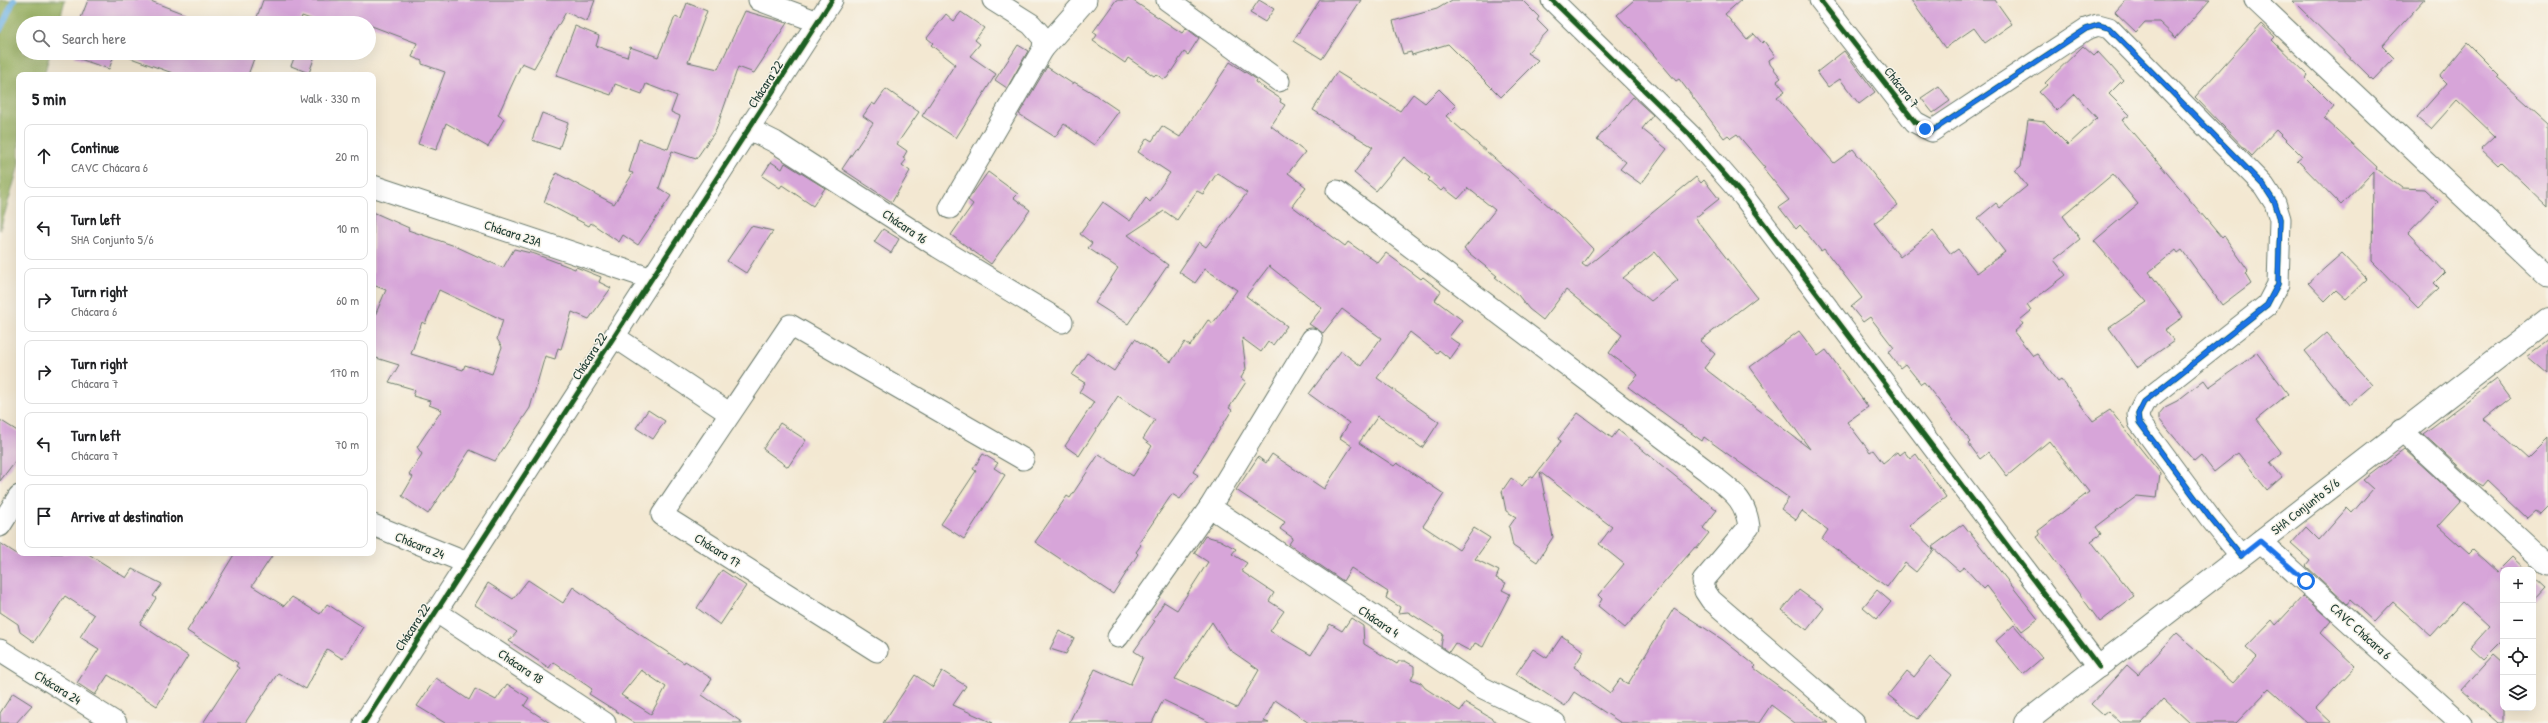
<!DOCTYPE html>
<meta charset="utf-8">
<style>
:root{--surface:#fff;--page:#f2f2f2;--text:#202124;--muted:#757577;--line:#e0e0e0}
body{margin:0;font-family:"Patrick Hand",sans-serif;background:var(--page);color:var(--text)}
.controls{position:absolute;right:12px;bottom:12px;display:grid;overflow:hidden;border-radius:8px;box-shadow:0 4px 16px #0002}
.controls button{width:36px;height:36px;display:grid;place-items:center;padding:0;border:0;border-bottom:1px solid var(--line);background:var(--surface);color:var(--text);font:20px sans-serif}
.stop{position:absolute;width:12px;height:12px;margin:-9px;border:3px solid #1a73e8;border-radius:50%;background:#fff}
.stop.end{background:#1a73e8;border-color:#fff;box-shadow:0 1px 4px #0008}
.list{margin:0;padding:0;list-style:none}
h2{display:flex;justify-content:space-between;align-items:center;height:52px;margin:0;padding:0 16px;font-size:17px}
h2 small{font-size:13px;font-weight:400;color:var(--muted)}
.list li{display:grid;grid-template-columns:26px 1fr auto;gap:12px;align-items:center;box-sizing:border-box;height:64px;margin:0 8px 8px;padding:0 8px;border:1px solid var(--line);border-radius:8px}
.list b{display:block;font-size:15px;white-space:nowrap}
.list p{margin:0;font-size:13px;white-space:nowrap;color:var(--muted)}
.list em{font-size:13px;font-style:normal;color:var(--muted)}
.icon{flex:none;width:22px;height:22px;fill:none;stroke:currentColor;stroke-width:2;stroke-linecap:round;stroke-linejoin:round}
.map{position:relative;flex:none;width:2548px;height:723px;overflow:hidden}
.search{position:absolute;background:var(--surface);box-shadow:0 4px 16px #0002;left:16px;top:16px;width:360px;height:44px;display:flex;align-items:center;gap:10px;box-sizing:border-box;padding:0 14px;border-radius:22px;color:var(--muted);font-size:15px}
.panel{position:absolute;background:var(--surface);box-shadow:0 4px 16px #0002;left:16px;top:72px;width:360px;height:484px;border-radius:8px}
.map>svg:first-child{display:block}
.forest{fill:#94ad5f;stroke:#5a754a}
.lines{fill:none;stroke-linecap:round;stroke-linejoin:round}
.stream{stroke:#6eb2e4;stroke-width:6}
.building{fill:#d7a5d9;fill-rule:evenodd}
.minor-casing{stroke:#69796b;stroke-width:23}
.tertiary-casing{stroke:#69796b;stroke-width:24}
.minor{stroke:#fff;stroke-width:21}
.tertiary{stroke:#fff;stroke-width:22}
.cycleway-casing{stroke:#f7f3e8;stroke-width:8}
.cycleway{stroke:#1b5e20;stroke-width:5}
.route{stroke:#1a73e8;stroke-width:5}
.labels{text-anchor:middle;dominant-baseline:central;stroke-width:3;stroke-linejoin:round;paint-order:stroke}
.street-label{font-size:13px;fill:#1f3d34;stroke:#f7f3e8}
</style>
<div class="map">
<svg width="2548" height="723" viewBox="0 0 2548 723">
<rect width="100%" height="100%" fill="#f7f3e8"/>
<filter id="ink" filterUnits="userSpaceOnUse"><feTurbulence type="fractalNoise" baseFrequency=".025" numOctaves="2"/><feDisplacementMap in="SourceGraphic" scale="8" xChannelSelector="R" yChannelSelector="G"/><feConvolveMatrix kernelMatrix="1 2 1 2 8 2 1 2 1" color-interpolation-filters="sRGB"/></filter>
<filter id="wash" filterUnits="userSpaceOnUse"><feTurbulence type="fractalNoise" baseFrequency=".012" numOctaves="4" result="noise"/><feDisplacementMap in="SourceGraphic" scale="16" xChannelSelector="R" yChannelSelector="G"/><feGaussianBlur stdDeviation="0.9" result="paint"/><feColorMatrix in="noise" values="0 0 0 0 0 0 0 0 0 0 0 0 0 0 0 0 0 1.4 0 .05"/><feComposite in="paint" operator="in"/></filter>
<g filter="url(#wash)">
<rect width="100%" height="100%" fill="#f3e8d2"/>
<!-- forest -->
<polygon class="forest" points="0,0 65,0 59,23 23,23 23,53 50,53 44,75 19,75 19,165 0,230"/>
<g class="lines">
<!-- stream -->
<polyline class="stream" points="0,30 14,0"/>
</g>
<g id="blocks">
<!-- building -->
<g class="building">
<polygon points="88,0 148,0 187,15 184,23 79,23"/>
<polygon points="263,0 595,0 587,22 566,12 534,68 522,63 498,115 504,119 488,147 446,123 436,150 418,144 445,72 422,64 422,61 412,57 417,43 369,25 369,23 322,23 302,16 300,23 255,23"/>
<polygon points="1116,0 1132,0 1182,33 1186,28 1199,38 1188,55 1184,52 1167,78 1163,79 1156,74 1154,76 1128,58 1125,63 1093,41 1097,35 1093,32"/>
<polygon points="1259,0 1274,9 1265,22 1250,13"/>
<polygon points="1320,0 1361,0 1322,59 1293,41"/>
<polygon points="1452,0 1522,0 1539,17 1537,20 1548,31 1527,53 1538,60 1501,97 1448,44 1412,55 1411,52 1403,54 1393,21 1437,9"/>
<polygon points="1634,0 1741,0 1725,14 1747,40 1754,34 1762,43 1764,41 1775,56 1769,60 1770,64 1781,78 1777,81 1785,91 1777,97 1834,163 1853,149 1898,205 1874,223 1900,257 1933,231 1951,254 1958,249 1977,273 2005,252 1978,218 1996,203 2000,208 2027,186 2015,171 2021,166 2028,120 2045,122 2068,145 2097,118 2075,94 2057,111 2039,92 2047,85 2045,83 2083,46 2094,56 2098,52 2111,66 2123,80 2109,94 2130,115 2122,120 2222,238 2224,236 2248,270 2245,273 2251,283 2222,305 2182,250 2178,253 2176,250 2149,272 2183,317 2165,330 2174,341 2137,367 2109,328 2147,302 2094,241 2138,204 2113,174 2063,216 2080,239 2054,260 2066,275 2027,305 2031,311 2020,320 2023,324 2014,332 2033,356 2037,354 2058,381 2061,379 2093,421 2110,410 2160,473 2157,498 2137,496 2096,527 2101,534 2091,541 2134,596 2100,622 2037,537 2040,535 2038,531 2089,492 2049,441 2007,476 1989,452 1980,459 1969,444 1971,442 1924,382 1921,384 1905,364 1900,368 1888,352 1894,348 1870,317 1863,322 1851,307 1862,298 1824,249 1821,251 1800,225 1796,229 1779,207 1789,200 1763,168 1765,167 1737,134 1731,138 1728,135 1724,138 1679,79 1676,81 1630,27 1629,28 1617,15"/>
<polygon points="1911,0 1995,0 2012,24 1985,43 1974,28 1945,48"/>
<polygon points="2126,0 2210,0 2176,38 2159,22 2145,22 2136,32 2115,12"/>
<polygon points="2292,0 2424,0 2382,46 2394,58 2373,80"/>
<polygon points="687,3 707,11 688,62 718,69 745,11 787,23 754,73 738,67 716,130 696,159 672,151 659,188 671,196 638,245 623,235 619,242 591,223 589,226 544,202 556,173 614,204 633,173 629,172 639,139 668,149 680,116 671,112 677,96 646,84 642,94 615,84 611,95 556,76 575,26 599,36 596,46 627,57 630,47 658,57 675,17 681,19"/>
<polygon points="961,12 984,28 975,40 980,44 970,56 996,74 956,138 922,116 955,64 931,45 933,43 927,38 946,14 954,21"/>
<polygon points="2261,24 2275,37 2272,40 2308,75 2306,78 2334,106 2324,118 2377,167 2376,169 2402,188 2424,189 2438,202 2408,233 2445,272 2434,283 2439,288 2418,308 2372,261 2373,172 2341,205 2297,160 2302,156 2276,130 2252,156 2195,97"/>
<polygon points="2467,43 2499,75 2497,77 2548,123 2548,207 2501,162 2498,165 2481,149 2495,136 2457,100 2431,129 2417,117 2447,83 2440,76"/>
<polygon points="1018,45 1028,51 1007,88 995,80"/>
<polygon points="1844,51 1875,92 1859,104 1840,79 1828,87 1817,72"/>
<polygon points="75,53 115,53 109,69 74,57"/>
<polygon points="117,53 256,53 248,75 178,75"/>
<polygon points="296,53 316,53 309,73 291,66"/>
<polygon points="1230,62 1256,79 1255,82 1281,99 1280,102 1285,105 1271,126 1305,152 1288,173 1306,187 1292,206 1345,246 1348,242 1378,263 1386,253 1421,279 1423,277 1441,291 1435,300 1462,320 1449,337 1460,345 1450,359 1439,350 1437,353 1410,332 1377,378 1439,422 1422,448 1378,416 1359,443 1394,466 1397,463 1444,494 1423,526 1459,550 1474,528 1490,538 1475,559 1499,571 1496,578 1506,583 1502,590 1510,594 1483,647 1475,643 1470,651 1455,643 1449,652 1441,646 1443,634 1408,612 1398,613 1400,607 1386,598 1388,592 1351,568 1343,581 1289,544 1293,538 1280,529 1285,522 1236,490 1258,457 1266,463 1272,454 1324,489 1352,446 1340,438 1349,423 1309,394 1341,351 1361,366 1381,338 1342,309 1323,333 1309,324 1322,308 1269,266 1246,296 1287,326 1273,345 1268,342 1261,352 1242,338 1246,369 1241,378 1246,382 1229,408 1232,410 1193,472 1198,475 1180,499 1172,494 1139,543 1141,545 1136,552 1138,554 1113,594 1035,542 1067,496 1070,498 1099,454 1133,476 1152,446 1143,439 1155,420 1118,396 1079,456 1065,446 1094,402 1079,392 1085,383 1072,375 1087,353 1114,371 1135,339 1171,362 1185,342 1190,346 1208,320 1213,323 1237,290 1205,269 1195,283 1179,272 1199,242 1206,247 1247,193 1217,173 1203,194 1197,191 1177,220 1164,211 1128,235 1168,265 1128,324 1095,303 1118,268 1088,248 1092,243 1080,234 1103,202 1130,221 1146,198 1150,202 1170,173 1138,152 1147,138 1152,141 1162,126 1180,137"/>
<polygon points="1048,65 1047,67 1073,84 1074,82 1091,92 1119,111 1094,145 1064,124 1055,137 1019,114"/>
<path d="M1337,72L1400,111L1413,94L1425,103L1439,89L1456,106L1446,116L1567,222L1593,249L1582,264L1586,267L1696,177L1701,183L1704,180L1719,199L1695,218L1757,297L1700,341L1715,354L1704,368L1810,449L1750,367L1799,331L1818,356L1826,350L1868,407L1847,422L1870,452L1873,450L1883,463L1897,452L1899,455L1904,451L1910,459L1916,454L1946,497L1909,526L1934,550L1916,572L1905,563L1887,587L1822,539L1828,530L1802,511L1796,520L1781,509L1789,498L1704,437L1702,441L1628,387L1638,375L1609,353L1622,335L1566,290L1543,320L1529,309L1518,295L1495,277L1497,276L1464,249L1495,210L1468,188L1458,199L1444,188L1441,191L1428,180L1430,178L1404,157L1376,191L1354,173L1373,147L1313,110ZM1655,252L1678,280L1651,301L1623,278Z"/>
<polygon points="1939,86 1950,101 1933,113 1921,98"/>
<polygon points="886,89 919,112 897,144 907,151 903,158 906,160 902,165 910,171 892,202 842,169 873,123 863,116 872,103 875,105"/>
<polygon points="1633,97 1653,115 1642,129 1667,149 1641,184 1620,169 1626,162 1597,139"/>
<polygon points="542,113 568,123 559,149 532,140"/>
<polygon points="771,162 782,169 785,163 825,188 813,206 782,185 780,188 762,176"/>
<polygon points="988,172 1018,194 1014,198 1030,210 991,264 951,235 973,204 968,200"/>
<path d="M373,212L409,228L408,230L455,246L503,268L514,249L535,254L575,269L576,267L601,277L599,282L611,288L589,319L572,312L561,349L558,348L555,359L545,356L530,408L495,461L470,450L428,514L402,496L413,477L409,474L422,454L417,447L442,410L429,405L430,401L413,396L415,391L413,389L389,382L399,365L373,357V320L386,290L373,285ZM439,290L503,320L497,339L502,347L492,374L465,365L463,370L411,354L422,322L425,324Z"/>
<polygon points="751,226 773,231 746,273 727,261"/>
<polygon points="883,229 899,239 891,253 874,242"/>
<polygon points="2342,253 2367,279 2346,299 2336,290 2325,301 2308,283"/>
<polygon points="2326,333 2372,385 2349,405 2305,351"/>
<polygon points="2548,340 2548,374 2527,356"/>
<polygon points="2257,353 2288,394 2256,420 2282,453 2270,462 2282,477 2267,490 2238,453 2214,472 2201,455 2194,461 2159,419 2159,414 2165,407 2177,401 2204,380 2209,387"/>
<polygon points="2496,379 2510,398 2484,419 2528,459 2548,439 2548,507 2540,515 2535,511 2527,518 2487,480 2482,486 2477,483 2423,434"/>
<polygon points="648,410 665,421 653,439 636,428"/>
<polygon points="1578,413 1612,438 1618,430 1717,510 1703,528 1709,533 1697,548 1695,547 1625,628 1598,606 1602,599 1598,595 1624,564 1599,544 1612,527 1540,472 1553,537 1537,562 1513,546 1509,527 1516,517 1506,511 1502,491 1511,478 1522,486 1530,476 1533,478 1561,441 1558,439"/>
<polygon points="0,420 19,432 19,456 0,481"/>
<polygon points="780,423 806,440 788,467 763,449"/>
<polygon points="2404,449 2461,501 2438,526 2469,554 2473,550 2497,572 2512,557 2526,570 2503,570 2503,640 2484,659 2471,647 2489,627 2462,602 2431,636 2393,602 2374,622 2350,600 2347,604 2306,566 2310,561 2291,544 2306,527 2319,540 2347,508 2352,513 2373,489 2363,480"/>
<polygon points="983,454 998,463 994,468 1005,475 964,539 941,524 976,471 973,469"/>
<polygon points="1963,524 2038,619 2022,631 1987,586 1984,589 1964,567 1959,571 1932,547"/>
<path d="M1205,536L1220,540L1236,549L1232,554L1247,563L1241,571L1274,593L1269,601L1284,611L1270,631L1311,655L1330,624L1342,631L1351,618L1363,626L1364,644L1397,664L1399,661H1405L1414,666V673L1411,679L1421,683L1425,688L1460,711L1466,703L1499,723H1309L1275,700L1264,721L1269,723H1211L1163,700L1152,723H1069L1095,669L1130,685L1143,657L1134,651L1155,621L1153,620L1164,602L1177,610L1208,562L1194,553ZM1212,622L1230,650L1259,670L1237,708L1175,679Z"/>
<polygon points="0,543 17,554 87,553 126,578 132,569 162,584 153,596 156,598 140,624 188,656 157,706 108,675 95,695 77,683 99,649 80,637 94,615 65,596 34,642 20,632 18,624 0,612"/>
<polygon points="235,553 274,553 252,586 284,606 292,597 320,614 327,604 363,627 343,659 327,649 306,689 278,673 245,723 203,723 239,668 236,666 238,663 187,631"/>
<polygon points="722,570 746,586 720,625 697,608"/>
<polygon points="2533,576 2546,588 2533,602"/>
<path d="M528,580L563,603L573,587L636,632L684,663L685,661L693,666L712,679L702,695L743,723H635L589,694L592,689L553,662L549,668L509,641L517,632L475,605L488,583L513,599ZM641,670L666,687L651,714L621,695Z"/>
<polygon points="1799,590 1824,608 1807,630 1782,610"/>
<polygon points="1877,590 1891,602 1877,619 1863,607"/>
<polygon points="2303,596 2331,621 2321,633 2356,666 2316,708 2332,723 2307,723 2269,689 2236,723 2190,723 2164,699 2142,723 2121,723 2108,711 2103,715 2091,704 2127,665 2138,675 2177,633 2233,683 2257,657 2246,647 2272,620 2276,625"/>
<polygon points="1674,608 1723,640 1756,666 1754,668 1829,723 1795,723 1771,705 1759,723 1621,723 1574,692 1565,706 1516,674 1533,649 1547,658 1562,636 1584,651 1574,667 1610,693 1620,679 1628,684"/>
<polygon points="2014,625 2042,658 2023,674 1996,641"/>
<polygon points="1059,631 1074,638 1066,654 1050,649"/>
<polygon points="2494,654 2503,662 2503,723 2498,723 2461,690"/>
<polygon points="1930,657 1952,675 1918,719 1888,695 1907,671 1914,677"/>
<polygon points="942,671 966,686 953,705 993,723 883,723 915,675 933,687"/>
<polygon points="436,678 469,700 475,689 496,700 507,684 529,698 524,706 550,723 445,723 417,706"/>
<polygon points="13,693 32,705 16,723 0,723 0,713"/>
</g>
</g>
</g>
<g filter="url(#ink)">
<use href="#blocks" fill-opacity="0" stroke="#69796b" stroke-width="1"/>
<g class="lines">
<!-- minor casing -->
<g class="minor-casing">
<g id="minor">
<polyline points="759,0 818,22"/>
<polyline points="1167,0 1279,81"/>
<polyline points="1552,0 1690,135 1744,197 2099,667"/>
<polyline points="1820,0 1915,122 1932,131 2086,29 2098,25 2109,28 2264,186 2275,203 2280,219 2278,284 2267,305 2144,402 2138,414 2139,422 2210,518 2241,556"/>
<polyline points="2255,0 2548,277"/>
<polyline points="1043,49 1086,0"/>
<polyline points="749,129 775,142 938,247 1062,322"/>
<polyline points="373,186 652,279"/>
<path d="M1337,191L1707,471C1729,490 1745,496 1749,527L1703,581L1705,591L1711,600L1854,723"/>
<polyline points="950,208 1043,49 1044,39 1031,24 993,0"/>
<polyline points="615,337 729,413"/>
<polyline points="2401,430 2548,565"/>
<polyline points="1210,507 1312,339"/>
<polyline points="373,525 467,563"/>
<polyline points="0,526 19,496"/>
<polyline points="2260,541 2461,723"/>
<polyline points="435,611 605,723"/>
<polyline points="1118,637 1210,507 1481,687 1555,723"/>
<polyline points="0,650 116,723"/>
<polyline points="877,651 662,515 790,325 1023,459"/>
<polyline points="364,723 832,0"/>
</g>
</g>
<!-- tertiary casing -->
<g class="tertiary-casing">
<polyline id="tertiary" points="2025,723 2548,319"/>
</g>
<!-- minor -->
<use href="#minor" class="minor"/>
<!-- tertiary -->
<use href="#tertiary" class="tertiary"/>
<!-- cycleway casing -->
<g class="cycleway-casing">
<g id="cycleway">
<polyline points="1552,0 1690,135 1744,197 2099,667"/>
<polyline points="1820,0 1915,122 1932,131 2086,29 2098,25 2109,28 2264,186 2275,203 2280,219 2278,284 2267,305 2144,402 2138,414 2139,422 2210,518 2241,556"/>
<polyline points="364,723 832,0"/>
</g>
</g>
<!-- cycleway -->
<use href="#cycleway" class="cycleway"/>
</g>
</g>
<g class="lines" filter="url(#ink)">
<!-- route -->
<polyline class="route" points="1925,129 1932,131 1940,126 2086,29 2098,25 2109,28 2264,186 2275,203 2280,219 2278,284 2267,305 2144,402 2138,414 2139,422 2210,518 2241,556 2260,541 2306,581"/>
</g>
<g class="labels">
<!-- street labels -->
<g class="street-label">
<text transform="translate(765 84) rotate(-57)">Chácara 22</text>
<text transform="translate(1902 87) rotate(52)">Chácara 7</text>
<text transform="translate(905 226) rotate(34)">Chácara 16</text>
<text transform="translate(513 233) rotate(18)">Chácara 23A</text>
<text transform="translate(589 356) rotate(-57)">Chácara 22</text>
<text transform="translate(2305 506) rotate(-38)">SHA Conjunto 5/6</text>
<text transform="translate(420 545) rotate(22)">Chácara 24</text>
<text transform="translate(718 550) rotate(32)">Chácara 17</text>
<text transform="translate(1379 621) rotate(34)">Chácara 4</text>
<text transform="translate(412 627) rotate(-57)">Chácara 22</text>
<text transform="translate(2361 631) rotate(42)">CAVC Chácara 6</text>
<text transform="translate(521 666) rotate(34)">Chácara 18</text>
<text transform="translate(58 687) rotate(32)">Chácara 24</text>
</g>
</g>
</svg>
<div class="controls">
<button>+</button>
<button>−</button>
<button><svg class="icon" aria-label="locate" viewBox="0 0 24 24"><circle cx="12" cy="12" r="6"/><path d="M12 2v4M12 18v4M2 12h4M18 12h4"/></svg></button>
<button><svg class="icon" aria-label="layers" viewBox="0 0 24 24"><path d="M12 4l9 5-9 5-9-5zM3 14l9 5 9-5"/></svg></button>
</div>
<div class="stop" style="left:2306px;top:581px"></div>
<div class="stop end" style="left:1925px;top:129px"></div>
<div class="search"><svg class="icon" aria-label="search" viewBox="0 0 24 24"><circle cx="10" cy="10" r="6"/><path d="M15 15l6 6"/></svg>Search here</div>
<section class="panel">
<h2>5 min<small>Walk · 330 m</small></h2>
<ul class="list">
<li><svg class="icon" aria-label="ahead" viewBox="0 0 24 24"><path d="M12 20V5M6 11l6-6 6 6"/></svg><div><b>Continue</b><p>CAVC Chácara 6</p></div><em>20 m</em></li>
<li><svg class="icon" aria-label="left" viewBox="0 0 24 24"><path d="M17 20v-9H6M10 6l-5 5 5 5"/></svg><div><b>Turn left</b><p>SHA Conjunto 5/6</p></div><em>10 m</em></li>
<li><svg class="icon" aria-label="right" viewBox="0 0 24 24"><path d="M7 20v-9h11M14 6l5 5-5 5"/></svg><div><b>Turn right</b><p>Chácara 6</p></div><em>60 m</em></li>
<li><svg class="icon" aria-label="right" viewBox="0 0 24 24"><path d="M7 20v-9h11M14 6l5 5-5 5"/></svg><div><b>Turn right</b><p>Chácara 7</p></div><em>170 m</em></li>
<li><svg class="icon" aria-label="left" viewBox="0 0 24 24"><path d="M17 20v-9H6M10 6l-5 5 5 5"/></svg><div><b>Turn left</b><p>Chácara 7</p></div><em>70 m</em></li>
<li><svg class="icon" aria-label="arrive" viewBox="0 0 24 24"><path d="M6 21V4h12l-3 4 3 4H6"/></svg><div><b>Arrive at destination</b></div></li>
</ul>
</section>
</div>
